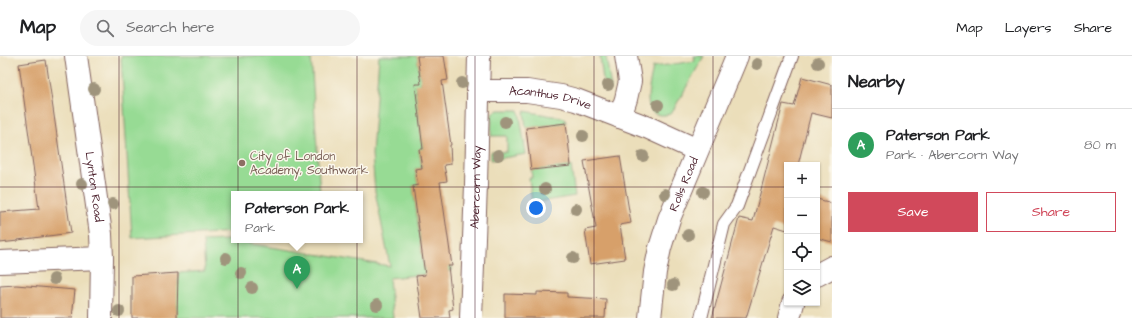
<!DOCTYPE html>
<meta charset="utf-8">
<style>
:root{--surface:#fff;--page:#f6f6f6;--text:#202124;--muted:#757577;--line:#e0e0e0;--accent:#d1495b}
body{margin:0;font-family:"Architects Daughter",sans-serif;background:var(--page);color:var(--text)}
.controls{position:absolute;right:12px;bottom:12px;display:grid;overflow:hidden;border-radius:0px;box-shadow:0 1px 3px #0004}
.controls button{width:36px;height:36px;display:grid;place-items:center;padding:0;border:0;border-bottom:1px solid var(--line);background:var(--surface);color:var(--text);font:20px sans-serif}
.you{position:absolute;left:536px;top:152px;width:14px;height:14px;margin:-10px;border:3px solid #fff;border-radius:50%;background:#1a73e8;box-shadow:0 0 0 6px #1a73e833}
.badge{display:grid;place-items:center;width:26px;height:26px;border-radius:50%;background:var(--accent);color:#fff;font-size:13px;font-weight:700}
.pin{position:absolute;translate:-50% -33px;filter:drop-shadow(0 1px 2px #0008)}
.pin::after{content:'';position:absolute;top:21px;width:14px;height:12px;background:inherit;clip-path:polygon(0 0,100% 0,50% 100%)}
.popup{position:absolute;left:231px;top:135px;width:132px;height:52px;box-sizing:border-box;display:grid;place-content:center;border-radius:0px;background:var(--surface);filter:drop-shadow(0 1px 3px #0005);font-size:13px;white-space:nowrap;color:var(--muted)}
.popup b{font-size:15px;color:var(--text)}
.popup::after{content:'';position:absolute;left:50%;top:100%;margin-left:-8px;border:8px solid transparent;border-top-color:var(--surface)}
.list{margin:0;padding:0;list-style:none}
h2{display:flex;justify-content:space-between;align-items:center;height:52px;margin:0;padding:0 16px;font-size:17px}
h2 small{font-size:13px;font-weight:400;color:var(--muted)}
.list li{display:grid;grid-template-columns:26px 1fr auto;gap:12px;align-items:center;box-sizing:border-box;height:72px;padding:0 16px;border-top:1px solid var(--line)}
.list b{display:block;font-size:15px;white-space:nowrap}
.list p{margin:0;font-size:13px;white-space:nowrap;color:var(--muted)}
.list em{font-size:13px;font-style:normal;color:var(--muted)}
.actions{display:flex;gap:8px;padding:12px 16px}
.actions a{flex:1;padding:9px 0;border:1px solid var(--accent);border-radius:0px;text-align:center;font-size:14px;color:var(--accent)}
.actions .main{background:var(--accent);color:#fff}
.icon{flex:none;width:22px;height:22px;fill:none;stroke:currentColor;stroke-width:2;stroke-linecap:round;stroke-linejoin:round}
.map{position:relative;flex:none;width:832px;height:262px;overflow:hidden}
header{display:flex;align-items:center;gap:24px;box-sizing:border-box;height:56px;padding:0 20px;background:var(--surface);border-bottom:1px solid var(--line)}
header strong{font-size:19px}
nav{display:flex;gap:22px;margin-inline-start:auto;font-size:14px}
.search{width:280px;height:36px;background:var(--page);display:flex;align-items:center;gap:10px;box-sizing:border-box;padding:0 14px;border-radius:22px;color:var(--muted);font-size:15px}
main{display:flex}
aside{flex:1;background:var(--surface)}
.map>svg:first-child{display:block}
.green{fill:#97db94;stroke:#707d60}
.building{fill:#d7a06a}
.lines{fill:none;stroke-linecap:round;stroke-linejoin:round}
.lane-casing{stroke:#82625d;stroke-width:14}
.street-casing{stroke:#82625d;stroke-width:24}
.secondary-casing{stroke:#82625d;stroke-width:24}
.lane{stroke:#fff;stroke-width:12}
.street{stroke:#fff;stroke-width:22}
.secondary{stroke:#fff;stroke-width:22}
.tree{fill:#9f947c}
.grid{fill:none;stroke:#4a1f2b;stroke-width:1;stroke-opacity:0.55}
.education-dot{fill:#8d6e63;stroke:#fbf7ec;stroke-width:1.5}
.labels{text-anchor:middle;dominant-baseline:central;stroke-width:3;stroke-linejoin:round;paint-order:stroke}
.street-label{font-size:12px;fill:#4a1f2b;stroke:#fbf7ec}
.education-label{font-size:12px;fill:#785e54;stroke:#fbf7ec;text-anchor:start}
</style>
<header>
<strong>Map</strong>
<div class="search"><svg class="icon" aria-label="search" viewBox="0 0 24 24"><circle cx="10" cy="10" r="6"/><path d="M15 15l6 6"/></svg>Search here</div>
<nav><a>Map</a><a>Layers</a><a>Share</a></nav>
</header>
<main>
<div class="map">
<svg width="832" height="262" viewBox="0 0 832 262">
<rect width="100%" height="100%" fill="#fbf7ec"/>
<filter id="ink" filterUnits="userSpaceOnUse"><feTurbulence type="fractalNoise" baseFrequency=".025" numOctaves="2"/><feDisplacementMap in="SourceGraphic" scale="8" xChannelSelector="R" yChannelSelector="G"/><feConvolveMatrix kernelMatrix="1 2 1 2 8 2 1 2 1" color-interpolation-filters="sRGB"/></filter>
<filter id="wash" filterUnits="userSpaceOnUse"><feTurbulence type="fractalNoise" baseFrequency=".012" numOctaves="4" result="noise"/><feDisplacementMap in="SourceGraphic" scale="16" xChannelSelector="R" yChannelSelector="G"/><feGaussianBlur stdDeviation="0.9" result="paint"/><feColorMatrix in="noise" values="0 0 0 0 0 0 0 0 0 0 0 0 0 0 0 0 0 1.4 0 .05"/><feComposite in="paint" operator="in"/></filter>
<g filter="url(#wash)">
<rect width="100%" height="100%" fill="#ebdeba"/>
<!-- green -->
<g class="green">
<polygon points="121,0 311,0 320,138 234,138 234,176 132,182"/>
<polygon points="379,0 417,0 421,28 415,29 423,93 419,94 422,112 415,113 418,129 413,130 424,213 452,210 452,215 389,222 393,262 177,262 177,249 154,248 178,229 178,217 205,215 203,185 227,184 390,210 375,135 372,98"/>
<polygon points="600,0 606,0 611,32 604,33"/>
<path d="M694,0H704L671,58C637,66 650,30 653,11L695,5Z"/>
<polygon points="498,54 519,54 526,98 491,104 491,96 507,96 507,80 491,80 492,58"/>
<polygon points="524,55 565,62 566,67 526,72"/>
<polygon points="571,110 575,140 532,147 529,122 532,122 531,114"/>
</g>
<g id="blocks">
<!-- building -->
<g class="building">
<polygon points="417,0 444,0 448,24 442,25 451,89 450,89 451,108 444,109 447,125 440,126 452,210 448,210 453,253 449,254 450,262 422,262 416,220 425,219 413,130 418,129 415,113 422,112 419,93 423,93 415,28 421,28"/>
<polygon points="46,4 71,177 18,184 18,185 0,187 0,156 39,153 19,8"/>
<polygon points="802,21 832,29 832,62 811,57 798,109 787,109 787,174 774,170 746,262 712,262 739,162 753,165 783,48 794,50"/>
<polygon points="566,67 571,110 531,114 526,72"/>
<polygon points="620,100 631,167 620,169 625,203 590,208 585,174 596,172 584,105"/>
<polygon points="817,143 832,147 832,186 817,182"/>
<polygon points="178,217 177,262 132,262 132,220"/>
<polygon points="16,229 75,234 72,262 0,262 0,230"/>
<polygon points="537,236 567,237 567,241 606,243 605,262 505,262 505,238 537,239"/>
</g>
</g>
</g>
<g filter="url(#ink)">
<use href="#blocks" fill-opacity="0" stroke="#82625d" stroke-width="1"/>
<g class="lines">
<!-- lane casing -->
<g class="lane-casing">
<polyline id="lane" points="701,262 724,168 737,150 792,0"/>
</g>
<!-- street casing -->
<g class="street-casing">
<g id="street">
<path id="s1" d="M76,0L101,178L102,202L101,262"/>
<path id="s2" d="M478,35H527L561,40L576,44L649,72L697,94"/>
<polyline points="620,61 626,43 630,25 626,0"/>
<polyline points="0,206 102,202"/>
<polyline points="817,219 832,211"/>
<path id="s3" d="M471,262L476,129L479,0"/>
<polyline points="789,262 793,247"/>
</g>
</g>
<!-- secondary casing -->
<g class="secondary-casing">
<g id="secondary">
<path id="s4" d="M650,262L655,216L660,192L669,163L737,0"/>
</g>
</g>
<!-- lane -->
<use href="#lane" class="lane"/>
<!-- street -->
<use href="#street" class="street"/>
<!-- secondary -->
<use href="#secondary" class="secondary"/>
</g>
<!-- trees -->
<g class="tree">
<circle cx="818" cy="7" r="6"/>
<circle cx="757" cy="8" r="6"/>
<circle cx="462" cy="27" r="6"/>
<circle cx="608" cy="29" r="6"/>
<circle cx="94" cy="33" r="6"/>
<circle cx="658" cy="49" r="6"/>
<circle cx="505" cy="66" r="6"/>
<circle cx="583" cy="80" r="6"/>
<circle cx="498" cy="99" r="6"/>
<circle cx="643" cy="100" r="6"/>
<circle cx="82" cy="128" r="6"/>
<circle cx="545" cy="133" r="6"/>
<circle cx="703" cy="136" r="6"/>
<circle cx="665" cy="138" r="6"/>
<circle cx="113" cy="148" r="6"/>
<circle cx="576" cy="153" r="6"/>
<circle cx="688" cy="179" r="6"/>
<circle cx="226" cy="202" r="6"/>
<circle cx="573" cy="202" r="6"/>
<circle cx="241" cy="217" r="6"/>
<circle cx="54" cy="223" r="6"/>
<circle cx="673" cy="229" r="6"/>
<circle cx="252" cy="232" r="6"/>
<circle cx="377" cy="249" r="6"/>
<circle cx="119" cy="255" r="6"/>
</g>
</g>
<!-- grid -->
<path class="grid" d="M119,0V262M238,0V262M357,0V262M475,0V262M594,0V262M713,0V262M0,131H787M817,131H832"/>
<!-- markers -->
<circle class="education-dot" cx="242" cy="107" r="4"/>
<g class="labels">
<!-- street labels -->
<g class="street-label">
<text stroke="none"><textPath href="#s2" startOffset="73">Acanthus Drive</textPath></text>
<text stroke="none"><textPath href="#s4" startOffset="139">Rolls Road</textPath></text>
<text stroke="none"><textPath href="#s1" startOffset="132">Lynton Road</textPath></text>
<text stroke="none"><textPath href="#s3" startOffset="131">Abercorn Way</textPath></text>
</g>
<!-- education labels -->
<g class="education-label">
<text x="250" y="100">City of London<tspan x="250" dy="14">Academy, Southwark</tspan></text>
</g>
</g>
</svg>
<div class="controls">
<button>+</button>
<button>−</button>
<button><svg class="icon" aria-label="locate" viewBox="0 0 24 24"><circle cx="12" cy="12" r="6"/><path d="M12 2v4M12 18v4M2 12h4M18 12h4"/></svg></button>
<button><svg class="icon" aria-label="layers" viewBox="0 0 24 24"><path d="M12 4l9 5-9 5-9-5zM3 14l9 5 9-5"/></svg></button>
</div>
<div class="you"></div>
<div class="pin badge" style="left:297px;top:233px;background:#2e9e5b">A</div>
<div class="popup"><b>Paterson Park</b>Park</div>
</div>
<aside>
<h2>Nearby<small></small></h2>
<ul class="list">
<li><span class="badge" style="background:#2e9e5b">A</span><div><b>Paterson Park</b><p>Park · Abercorn Way</p></div><em>80 m</em></li>
</ul>
<div class="actions"><a class="main">Save</a><a>Share</a></div>
</aside>
</main>
